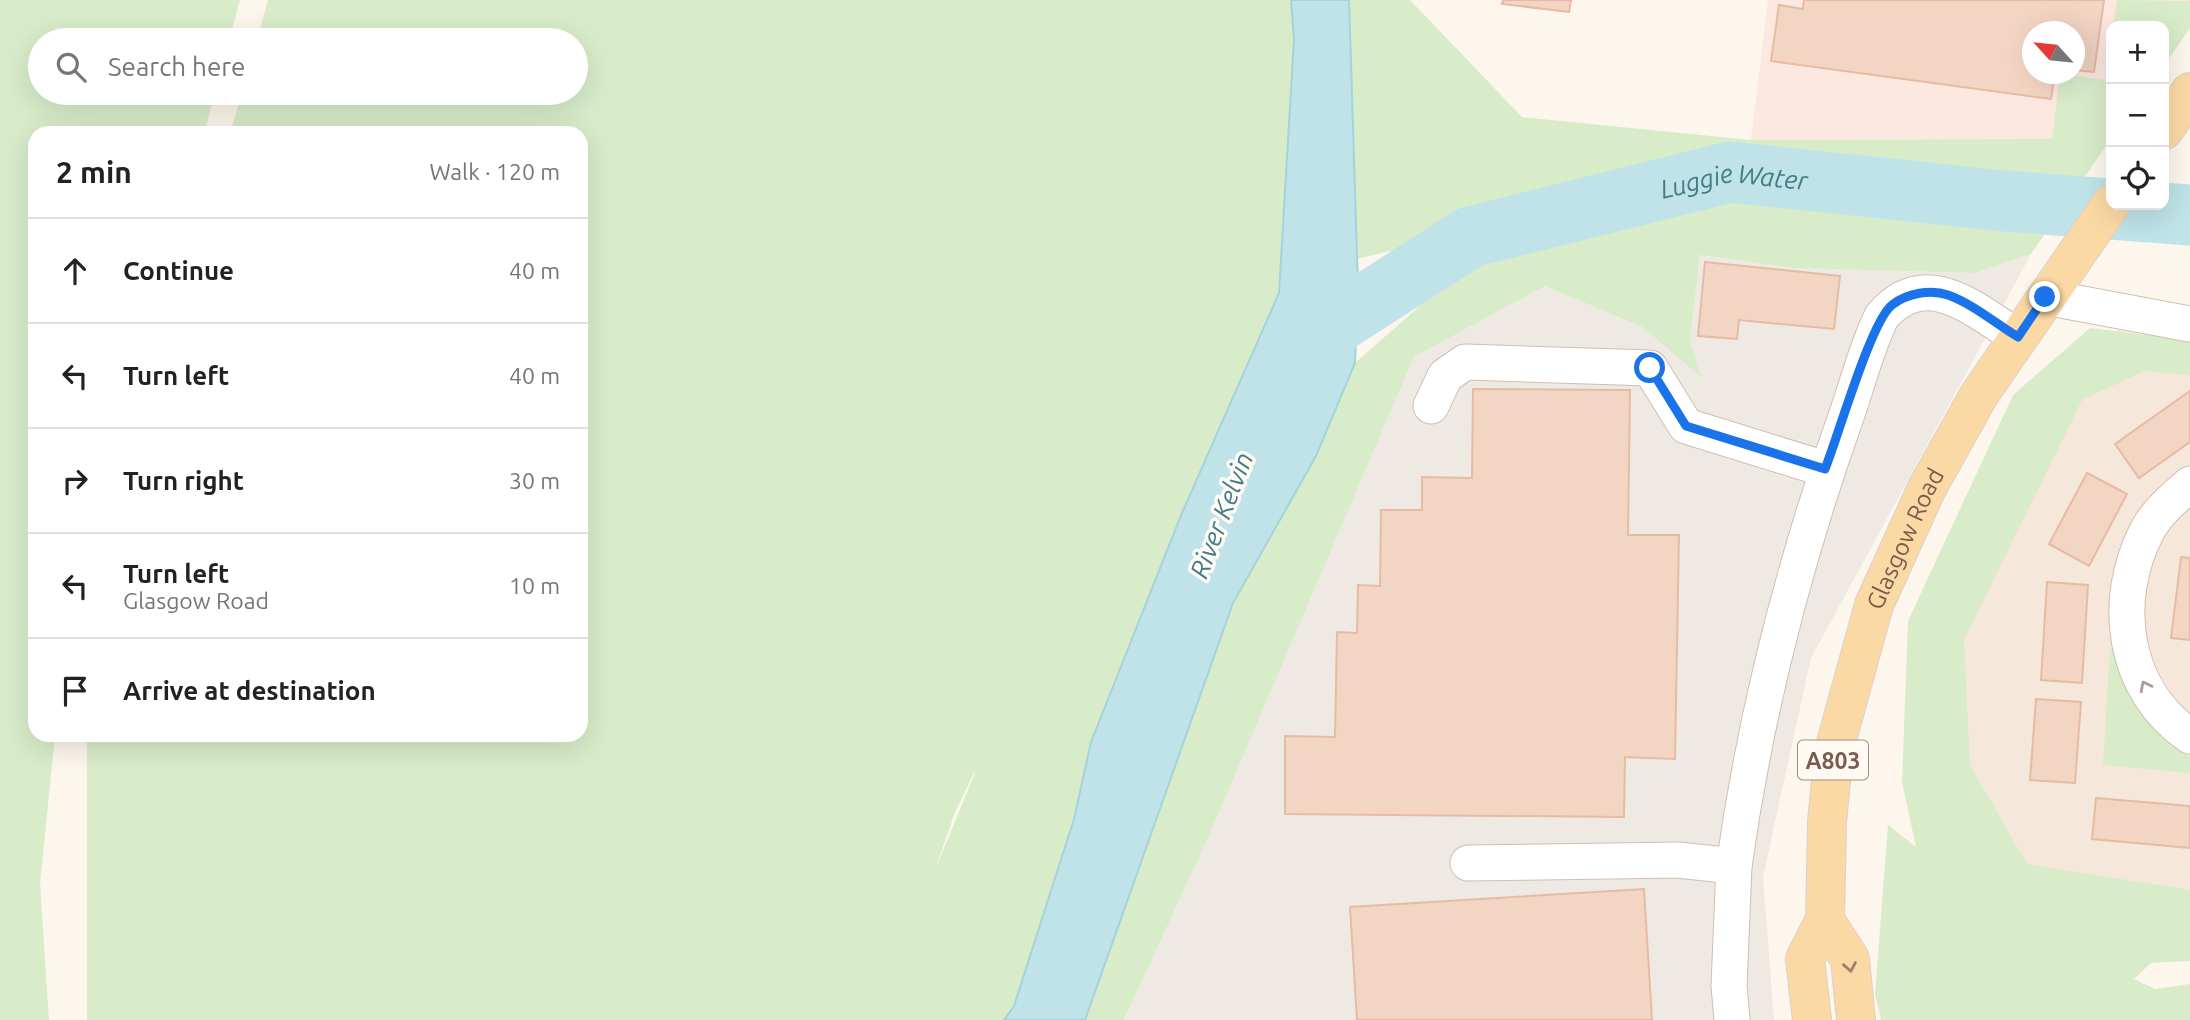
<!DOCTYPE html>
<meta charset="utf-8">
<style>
:root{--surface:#fff;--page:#f6f6f6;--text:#222;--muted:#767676;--line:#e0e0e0}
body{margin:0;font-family:Ubuntu,sans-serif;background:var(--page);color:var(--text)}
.controls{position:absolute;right:21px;top:21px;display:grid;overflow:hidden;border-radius:14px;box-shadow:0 7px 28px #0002}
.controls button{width:63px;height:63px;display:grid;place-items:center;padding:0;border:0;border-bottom:2px solid var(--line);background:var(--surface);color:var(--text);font:35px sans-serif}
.compass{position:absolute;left:2022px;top:21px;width:63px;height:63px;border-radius:50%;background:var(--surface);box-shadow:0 7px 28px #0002;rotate:297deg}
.stop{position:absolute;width:21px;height:21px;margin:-16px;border:5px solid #1a73e8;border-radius:50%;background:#fff}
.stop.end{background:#1a73e8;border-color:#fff;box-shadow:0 2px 7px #0008}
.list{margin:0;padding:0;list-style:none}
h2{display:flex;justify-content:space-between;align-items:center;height:91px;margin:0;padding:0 28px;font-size:30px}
h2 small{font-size:23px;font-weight:400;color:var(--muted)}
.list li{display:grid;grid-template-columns:46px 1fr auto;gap:21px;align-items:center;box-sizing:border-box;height:105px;padding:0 28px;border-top:2px solid var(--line)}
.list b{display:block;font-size:26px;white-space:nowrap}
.list p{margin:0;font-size:23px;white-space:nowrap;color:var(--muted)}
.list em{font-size:23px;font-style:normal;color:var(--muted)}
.icon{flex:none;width:38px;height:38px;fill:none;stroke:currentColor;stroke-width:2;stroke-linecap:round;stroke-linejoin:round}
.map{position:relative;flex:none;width:2190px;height:1020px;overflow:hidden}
.search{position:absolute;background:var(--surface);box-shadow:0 7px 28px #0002;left:28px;top:28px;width:560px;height:77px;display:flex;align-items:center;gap:18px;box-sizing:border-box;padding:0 24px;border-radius:38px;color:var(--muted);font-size:26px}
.panel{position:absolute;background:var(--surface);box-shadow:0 7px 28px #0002;left:28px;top:126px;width:560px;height:616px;border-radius:21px}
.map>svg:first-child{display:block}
.residential{fill:#f5e8da}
.commercial{fill:#fde8e0;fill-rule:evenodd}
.industrial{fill:#efe9e4}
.green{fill:#d8ecc9;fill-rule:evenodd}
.water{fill:#bfe3e8;stroke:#a5d3da;stroke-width:2}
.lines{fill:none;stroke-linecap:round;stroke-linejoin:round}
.river{stroke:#bfe3e8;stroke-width:61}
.building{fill:#f3d5c3;stroke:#e6bba3;stroke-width:2}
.minor-casing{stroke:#d1beb0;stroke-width:37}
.major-casing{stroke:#dad1cd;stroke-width:40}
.minor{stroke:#fff;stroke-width:35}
.major{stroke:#fbd9a5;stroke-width:38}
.oneway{stroke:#af9d94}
.oneway2{stroke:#a18267}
.route{stroke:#1a73e8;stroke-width:9}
.labels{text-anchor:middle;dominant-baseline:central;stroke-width:7;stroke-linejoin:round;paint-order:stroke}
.shield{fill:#fffaf3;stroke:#a28b7f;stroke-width:2}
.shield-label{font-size:23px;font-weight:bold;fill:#7a5c4d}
.street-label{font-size:24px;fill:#7a5c4d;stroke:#fffaf3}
.water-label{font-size:26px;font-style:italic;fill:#437c86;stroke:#fffaf3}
</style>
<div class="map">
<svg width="2190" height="1020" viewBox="0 0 2190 1020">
<rect width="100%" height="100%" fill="#fdf6ec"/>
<!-- residential -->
<polygon class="residential" points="2118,330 2190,350 2190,901 1992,876 1931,715 2069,375"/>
<!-- commercial -->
<path class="commercial" d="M1768,0H2190V29L2164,65V26H2111V139L1751,140ZM2032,32H2074V74H2032Z"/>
<!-- industrial -->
<polygon class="industrial" points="2031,254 1811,658 1763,877 1774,1020 1124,1020 1209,836 1414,357 1545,286 1642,327 1700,376 1690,339 1700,255 1792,268 1975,273"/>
<!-- green -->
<g class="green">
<polygon points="0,0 240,0 229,40 40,40 40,93 215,93 204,133 35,133 35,735 55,735 40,884 49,1020 0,1020"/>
<path d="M268,0H1291L1294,39L1279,293L1182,513L1091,742L1074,819L1014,1006L1004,1020H87V735H581V133H230L242,93H576V40H257ZM974,773H975L935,870L955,812Z"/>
<polygon points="1349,0 1410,0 1522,117 1751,140 2052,139 2060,74 2105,80 2111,40 2111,139 2031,254 1975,273 1792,268 1700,255 1690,339 1701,377 1642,327 1545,286 1414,357 1209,836 1124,1020 1085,1020 1233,603 1316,456 1355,363 1448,281 1541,239 1522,200 1399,249 1357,259"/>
<polygon points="2117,0 2190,1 2190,28 2164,65 2164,26 2113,26"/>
<polygon points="2090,328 2190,340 2190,375 2144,371 2082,400 1964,640 1970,765 2027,864 2190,890 2190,961 2151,963 2134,979 2155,989 2190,984 2190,1020 1881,1020 1875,994 1888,825 1916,847 1902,782 1908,621 2013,395"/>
<polygon points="2110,649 2116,650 2176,745 2190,755 2190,773 2103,765"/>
</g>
<!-- water -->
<polygon class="water" points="1291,0 1349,0 1358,286 1355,363 1316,456 1233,603 1085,1020 1004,1020 1014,1006 1074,819 1091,742 1182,513 1279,293 1294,39"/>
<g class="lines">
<!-- river -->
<path class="river" id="s1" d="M1311,339L1470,237L1730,172L2005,201L2190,215"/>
</g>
<!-- building -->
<g class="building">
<polygon points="1503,0 1571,0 1569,12 1502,4"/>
<polygon points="1804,0 2104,0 2094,72 2074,70 2074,32 2032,32 2032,74 2055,74 2051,99 1771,61 1779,5 1803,9"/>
<polygon points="1705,262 1840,276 1834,329 1739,320 1737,339 1698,336"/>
<polygon points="1473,389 1630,390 1628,535 1679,535 1675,759 1625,757 1624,817 1285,814 1285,736 1335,737 1337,632 1357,633 1358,585 1380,586 1381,510 1422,510 1422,477 1472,478"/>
<polygon points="2190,391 2190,442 2139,478 2115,444"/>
<polygon points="2087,473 2127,494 2089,566 2049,544"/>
<polygon points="2181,557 2190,558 2190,640 2171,638"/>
<polygon points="2047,582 2088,585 2082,683 2041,680"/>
<polygon points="2036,699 2081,702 2075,783 2030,780"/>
<polygon points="2096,798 2190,806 2190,848 2092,839"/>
<polygon points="1644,889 1652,1020 1357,1020 1350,907"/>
</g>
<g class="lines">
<!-- minor casing -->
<g class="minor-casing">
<g id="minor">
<polyline points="2045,297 2190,324"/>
<polyline points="1431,406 1445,376 1465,362 1650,368 1686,426 1825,469"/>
<path d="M2190,484C2175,497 2156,513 2147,531C2111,600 2122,690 2190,736"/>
<polyline points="1468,863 1678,860 1734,866 1729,986 1732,1020"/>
<path d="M1734,866C1756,709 1795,559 1848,411C1859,379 1867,346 1882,316C1927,265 1974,310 2018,337"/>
</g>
</g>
<!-- major casing -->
<g class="major-casing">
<g id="major">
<polyline points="2164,130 2190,92"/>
<polyline points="1825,920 1850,959 1856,1020"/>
<path id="s2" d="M1812,1020L1805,959L1825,920L1827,822L1834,750L1874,605L1927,488L1979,395L2111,204"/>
</g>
</g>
<!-- minor -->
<use href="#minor" class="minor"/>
<!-- major -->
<use href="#major" class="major"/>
</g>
<!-- one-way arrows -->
<defs><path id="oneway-chevron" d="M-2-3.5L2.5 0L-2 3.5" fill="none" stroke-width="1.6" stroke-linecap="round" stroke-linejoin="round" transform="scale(1.75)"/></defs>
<use class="oneway" href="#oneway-chevron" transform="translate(2145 686) rotate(-117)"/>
<use class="oneway2" href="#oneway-chevron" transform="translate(1850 967) rotate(80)"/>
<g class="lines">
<!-- route -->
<path class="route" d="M1650,368L1686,426L1825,469C1838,437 1871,321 1892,305C1907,293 1931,289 1948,295C1973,304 1995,323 2018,337L2045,297"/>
</g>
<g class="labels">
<!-- shield labels -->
<rect class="shield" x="1798" y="740.5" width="70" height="39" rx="5"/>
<g class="shield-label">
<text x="1833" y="760">A803</text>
</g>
<!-- street labels -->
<g class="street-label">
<text stroke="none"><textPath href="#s2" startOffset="499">Glasgow Road</textPath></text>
</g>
<!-- water labels -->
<g class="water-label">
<text stroke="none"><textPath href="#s1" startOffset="460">Luggie Water</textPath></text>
<text transform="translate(1221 515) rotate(-69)">River Kelvin</text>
</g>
</g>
</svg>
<div class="controls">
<button>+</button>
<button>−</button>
<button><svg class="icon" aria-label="locate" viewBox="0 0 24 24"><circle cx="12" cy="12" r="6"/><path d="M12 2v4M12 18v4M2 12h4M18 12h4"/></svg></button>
</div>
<svg class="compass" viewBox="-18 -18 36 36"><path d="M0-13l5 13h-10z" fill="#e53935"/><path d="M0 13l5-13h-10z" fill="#767676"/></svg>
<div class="stop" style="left:1650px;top:368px"></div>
<div class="stop end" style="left:2045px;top:297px"></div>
<div class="search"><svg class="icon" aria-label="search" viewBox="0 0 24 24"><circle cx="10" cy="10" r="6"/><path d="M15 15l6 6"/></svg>Search here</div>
<section class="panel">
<h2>2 min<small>Walk · 120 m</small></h2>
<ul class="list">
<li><svg class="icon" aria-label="ahead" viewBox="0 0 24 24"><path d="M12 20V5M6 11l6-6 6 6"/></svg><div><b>Continue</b></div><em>40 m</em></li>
<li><svg class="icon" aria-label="left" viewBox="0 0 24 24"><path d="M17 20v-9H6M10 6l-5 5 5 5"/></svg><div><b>Turn left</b></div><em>40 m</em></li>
<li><svg class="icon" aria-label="right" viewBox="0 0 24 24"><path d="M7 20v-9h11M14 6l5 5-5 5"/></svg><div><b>Turn right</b></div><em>30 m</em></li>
<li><svg class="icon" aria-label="left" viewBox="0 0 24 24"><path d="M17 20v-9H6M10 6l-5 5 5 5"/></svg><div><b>Turn left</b><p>Glasgow Road</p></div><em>10 m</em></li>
<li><svg class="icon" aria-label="arrive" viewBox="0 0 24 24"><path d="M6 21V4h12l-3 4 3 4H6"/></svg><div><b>Arrive at destination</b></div></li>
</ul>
</section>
</div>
